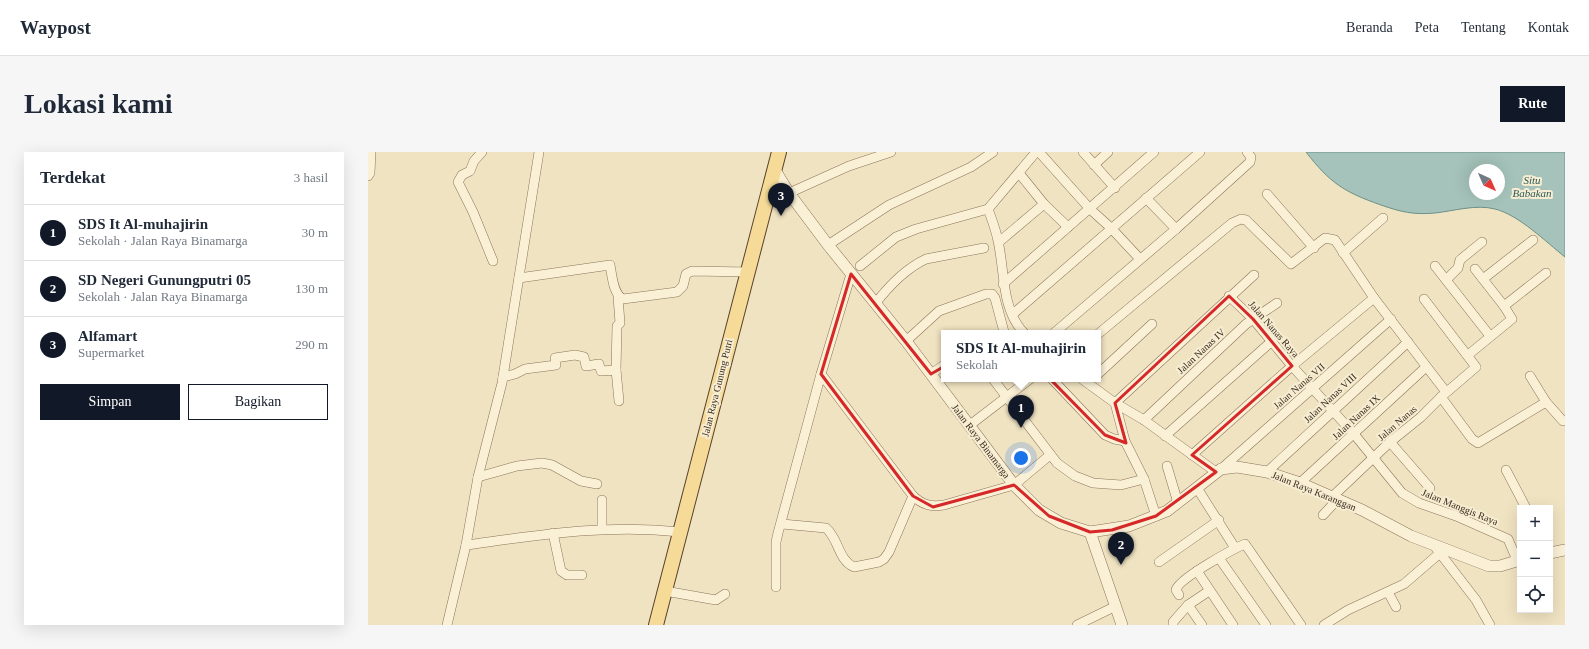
<!DOCTYPE html>
<html lang="id">
<meta charset="utf-8">
<style>
:root{--surface:#fff;--page:#f6f6f7;--text:#1f2937;--muted:#747a83;--line:#e0e1e3;--accent:#111827}
body{margin:0;font-family:"Times New Roman",serif;background:var(--page);color:var(--text)}
.controls{position:absolute;right:12px;bottom:12px;display:grid;overflow:hidden;border-radius:0px;box-shadow:0 4px 16px #0002}
.controls button{width:36px;height:36px;display:grid;place-items:center;padding:0;border:0;border-bottom:1px solid var(--line);background:var(--surface);color:var(--text);font:20px sans-serif}
.compass{position:absolute;left:1101px;top:12px;width:36px;height:36px;border-radius:50%;background:var(--surface);box-shadow:0 4px 16px #0002;rotate:135deg}
.you{position:absolute;left:653px;top:306px;width:14px;height:14px;margin:-10px;border:3px solid #fff;border-radius:50%;background:#1a73e8;box-shadow:0 0 0 6px #1a73e833}
.badge{display:grid;place-items:center;width:26px;height:26px;border-radius:50%;background:var(--accent);color:#fff;font-size:13px;font-weight:700}
.pin{position:absolute;translate:-50% -33px;filter:drop-shadow(0 1px 2px #0008)}
.pin::after{content:'';position:absolute;top:21px;width:14px;height:12px;background:inherit;clip-path:polygon(0 0,100% 0,50% 100%)}
.popup{position:absolute;left:573px;top:178px;width:160px;height:52px;box-sizing:border-box;display:grid;place-content:center;border-radius:0px;background:var(--surface);filter:drop-shadow(0 1px 3px #0005);font-size:13px;white-space:nowrap;color:var(--muted)}
.popup b{font-size:15px;color:var(--text)}
.popup::after{content:'';position:absolute;left:50%;top:100%;margin-left:-8px;border:8px solid transparent;border-top-color:var(--surface)}
.list{margin:0;padding:0;list-style:none}
h2{display:flex;justify-content:space-between;align-items:center;height:52px;margin:0;padding:0 16px;font-size:17px}
h2 small{font-size:13px;font-weight:400;color:var(--muted)}
.list li{display:grid;grid-template-columns:26px 1fr auto;gap:12px;align-items:center;box-sizing:border-box;height:56px;padding:0 16px;border-top:1px solid var(--line)}
.list b{display:block;font-size:15px;white-space:nowrap}
.list p{margin:0;font-size:13px;white-space:nowrap;color:var(--muted)}
.list em{font-size:13px;font-style:normal;color:var(--muted)}
.actions{display:flex;gap:8px;padding:12px 16px}
.actions a{flex:1;padding:9px 0;border:1px solid var(--accent);border-radius:0px;text-align:center;font-size:14px;color:var(--accent)}
.actions .main{background:var(--accent);color:#fff}
.icon{flex:none;width:22px;height:22px;fill:none;stroke:currentColor;stroke-width:2;stroke-linecap:round;stroke-linejoin:round}
.map{position:relative;flex:none;width:1197px;height:473px;overflow:hidden;border-radius:0px}
header{display:flex;align-items:center;gap:24px;box-sizing:border-box;height:56px;padding:0 20px;background:var(--surface);border-bottom:1px solid var(--line)}
header strong{font-size:19px}
nav{display:flex;gap:22px;margin-inline-start:auto;font-size:14px}
.intro{display:flex;align-items:center;justify-content:space-between;box-sizing:border-box;height:96px;padding:0 24px}
h1{margin:0;font-size:28px}
.button{padding:10px 18px;border-radius:0px;background:var(--accent);color:#fff;font-size:14px;font-weight:700}
main{display:flex;gap:24px;padding:0 24px}
aside{flex:1;background:var(--surface);border-radius:0px;box-shadow:0 4px 16px #0002}
.map>svg:first-child{display:block}
.water{fill:#a5c3ba;stroke:#6b9188;fill-rule:evenodd}
.lines{fill:none;stroke-linecap:round;stroke-linejoin:round}
.minor-casing{stroke:#8b7458;stroke-width:10}
.tertiary-casing{stroke:#8b7458;stroke-width:12}
.primary-casing{stroke:#59422d;stroke-width:16}
.minor{stroke:#faf0d6;stroke-width:9}
.tertiary{stroke:#faf0d6;stroke-width:11}
.primary{stroke:#f5da98;stroke-width:14}
.marked{fill:none;stroke:#d62828;stroke-width:3;stroke-linejoin:round}
.labels{text-anchor:middle;dominant-baseline:central;stroke-width:4;stroke-linejoin:round;paint-order:stroke}
.street-label{font-size:10px;fill:#3a2c1d;stroke:#f7edd2}
.water-label{font-size:11px;font-style:italic;fill:#2c5b59;stroke:#f7edd2}
</style>
<header>
<strong>Waypost</strong>
<nav><a>Beranda</a><a>Peta</a><a>Tentang</a><a>Kontak</a></nav>
</header>
<div class="intro"><h1>Lokasi kami</h1><a class="button">Rute</a></div>
<main>
<aside>
<h2>Terdekat<small>3 hasil</small></h2>
<ul class="list">
<li><span class="badge">1</span><div><b>SDS It Al-muhajirin</b><p>Sekolah · Jalan Raya Binamarga</p></div><em>30 m</em></li>
<li><span class="badge">2</span><div><b>SD Negeri Gunungputri 05</b><p>Sekolah · Jalan Raya Binamarga</p></div><em>130 m</em></li>
<li><span class="badge">3</span><div><b>Alfamart</b><p>Supermarket</p></div><em>290 m</em></li>
</ul>
<div class="actions"><a class="main">Simpan</a><a>Bagikan</a></div>
</aside>
<div class="map">
<svg width="1197" height="473" viewBox="0 0 1197 473">
<rect width="100%" height="100%" fill="#f0e3c2"/>
<!-- water -->
<path class="water" d="M938,0H1197V105C1178,90 1151,63 1127,57C1108,52 1086,59 1067,61C1046,63 1033,60 1013,53C976,40 962,31 938,0ZM1107,18H1131V42H1107Z"/>
<g class="lines">
<!-- minor casing -->
<g class="minor-casing">
<g id="minor">
<polyline points="114,0 106,9 102,19 94,23 90,30 105,60 125,109"/>
<polyline points="671,0 722,57 743,76 772,107"/>
<polyline points="715,0 747,36"/>
<polyline points="726,13 740,0"/>
<polyline points="651,21 676,52 700,75"/>
<polyline points="0,24 2,21 3,0"/>
<polyline points="421,41 481,14 523,0"/>
<polyline points="899,42 946,96"/>
<polyline points="778,46 808,77"/>
<polyline points="631,90 676,52"/>
<polyline points="460,93 521,53 603,15 625,0"/>
<polyline points="975,101 1015,66"/>
<polyline points="492,114 528,85 548,77 620,57"/>
<polyline points="1067,114 1122,184"/>
<path d="M151,126L242,113C244,123 245,142 255,147L309,140L315,134L318,122L324,119L380,120"/>
<polyline points="1079,127 1090,116 1092,108 1114,90"/>
<polyline points="1115,127 1165,88"/>
<polyline points="635,132 786,0"/>
<polyline points="861,144 885,167 924,214 986,282 1034,341 1051,351 1088,364 1140,387 1149,408"/>
<path d="M507,152C520,135 539,116 558,107L616,96"/>
<polyline points="1136,154 1178,121"/>
<polyline points="645,162 832,0"/>
<path d="M656,181C633,157 637,119 630,89C628,78 624,68 620,57L668,0"/>
<polyline points="686,181 808,77 882,10 883,5 879,0"/>
<polyline points="730,182 864,71 873,67 878,68 923,112 957,86 967,88 1006,146 1078,240"/>
<polyline points="538,189 571,159 618,142 624,142 627,146 636,180"/>
<polyline points="1100,203 1144,167 1136,154 1107,117"/>
<polyline points="248,218 249,174 252,171 250,145"/>
<path d="M453,222L545,344C555,353 563,355 576,353L646,333L682,303"/>
<polyline points="563,222 576,213"/>
<polyline points="730,222 784,172"/>
<polyline points="1162,224 1178,250 1195,269"/>
<polyline points="135,225 147,222 157,217 188,213 187,206 207,203 216,205 218,214 231,212 233,219 248,218 251,249"/>
<polyline points="625,227 689,311 707,324 725,331 753,333 776,327"/>
<polyline points="684,227 737,283 746,287 757,289"/>
<polyline points="714,227 747,251 776,268 848,320"/>
<polyline points="1073,245 1104,287 1110,291 1178,250"/>
<polyline points="776,268 878,172 909,151"/>
<polyline points="602,273 662,227"/>
<polyline points="797,284 904,189"/>
<polyline points="1022,290 1062,336"/>
<polyline points="824,303 924,214 1006,146"/>
<polyline points="799,314 810,351"/>
<polyline points="853,317 1023,167"/>
<polyline points="1138,318 1158,356"/>
<polyline points="899,320 1040,190"/>
<polyline points="110,325 149,314 174,311 184,313 213,329 229,332"/>
<polyline points="932,331 1058,215"/>
<polyline points="829,336 867,396"/>
<polyline points="964,345 1022,290 1053,265 1073,245 1108,215 1056,147"/>
<polyline points="234,348 234,377"/>
<polyline points="955,363 970,347"/>
<polyline points="788,364 776,327 757,289 747,251 886,123"/>
<path d="M414,372L458,376C471,387 470,408 486,415L511,410L516,407L521,400L545,344"/>
<polyline points="185,381 193,419 199,423 214,423"/>
<path d="M98,393C173,383 237,372 313,380"/>
<polyline points="1068,396 1108,448 1122,473"/>
<polyline points="851,406 898,473"/>
<polyline points="791,410 851,368"/>
<polyline points="829,419 865,473"/>
<polyline points="408,435 408,390 410,381 453,222 483,122"/>
<polyline points="297,439 348,448 357,442"/>
<polyline points="1020,440 1028,455"/>
<path d="M811,443L808,438C810,427 865,397 877,392L933,473"/>
<polyline points="820,453 834,473"/>
<polyline points="79,473 98,393 110,325 134,231 171,0"/>
<polyline points="709,473 748,454"/>
<polyline points="805,473 805,470 820,453 841,439"/>
<polyline points="956,473 980,458 1036,432 1072,401"/>
</g>
</g>
<!-- tertiary casing -->
<g class="tertiary-casing">
<g id="tertiary">
<polyline points="407,18 421,41 460,93 538,189 646,333 671,358 693,371 722,380 761,374 799,359 853,317 869,315 899,320 932,331 994,358 1043,384 1121,414 1132,414 1152,408"/>
<polyline points="722,380 754,473"/>
<polyline points="1182,401 1197,398"/>
</g>
</g>
<!-- primary casing -->
<g class="primary-casing">
<polyline id="primary" points="288,473 411,0"/>
</g>
<!-- minor -->
<use href="#minor" class="minor"/>
<!-- tertiary -->
<use href="#tertiary" class="tertiary"/>
<!-- primary -->
<use href="#primary" class="primary"/>
</g>
<!-- marked area -->
<path class="marked" d="M483,122L563,222L636,180L737,283L758,291L747,251L861,144L885,167L924,214L824,303L848,320L788,364L744,378L722,380L681,364L646,333L565,355L545,344L453,222Z"/>
<g class="labels">
<!-- street labels -->
<g class="street-label">
<text transform="translate(906 177) rotate(49)">Jalan Nanas Raya</text>
<text transform="translate(833 199) rotate(-43)">Jalan Nanas IV</text>
<text transform="translate(931 234) rotate(-41)">Jalan Nanas VII</text>
<text transform="translate(349 236) rotate(-76)">Jalan Raya Gunung Putri</text>
<text transform="translate(962 246) rotate(-43)">Jalan Nanas VIII</text>
<text transform="translate(988 265) rotate(-43)">Jalan Nanas IX</text>
<text transform="translate(1029 271) rotate(-41)">Jalan Nanas</text>
<text transform="translate(613 289) rotate(53)">Jalan Raya Binamarga</text>
<text transform="translate(946 339) rotate(22)">Jalan Raya Karanggan</text>
<text transform="translate(1092 355) rotate(22)">Jalan Manggis Raya</text>
</g>
<!-- water labels -->
<g class="water-label">
<text x="1164" y="28">Situ<tspan x="1164" dy="13">Babakan</tspan></text>
</g>
</g>
</svg>
<div class="controls">
<button>+</button>
<button>−</button>
<button><svg class="icon" aria-label="locate" viewBox="0 0 24 24"><circle cx="12" cy="12" r="6"/><path d="M12 2v4M12 18v4M2 12h4M18 12h4"/></svg></button>
</div>
<svg class="compass" viewBox="-18 -18 36 36"><path d="M0-13l5 13h-10z" fill="#e53935"/><path d="M0 13l5-13h-10z" fill="#747a83"/></svg>
<div class="you"></div>
<div class="pin badge" style="left:653px;top:276px">1</div>
<div class="popup"><b>SDS It Al-muhajirin</b>Sekolah</div>
<div class="pin badge" style="left:753px;top:413px">2</div>
<div class="pin badge" style="left:413px;top:64px">3</div>
</div>
</main>
